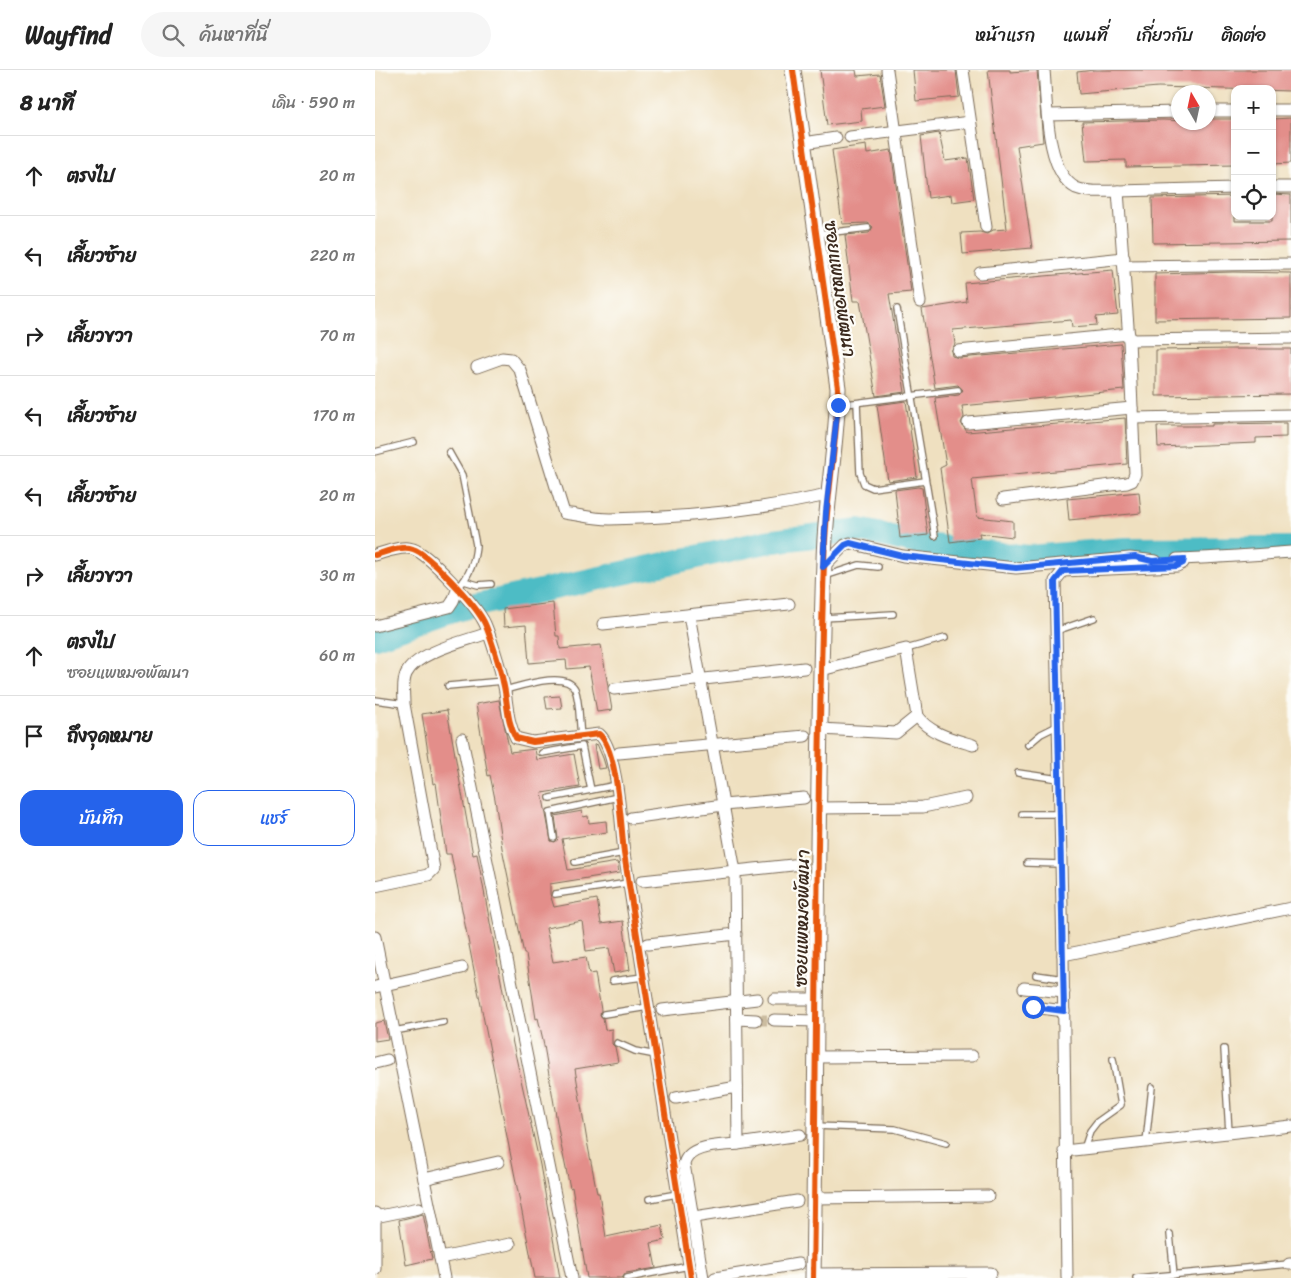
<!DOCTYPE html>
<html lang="th">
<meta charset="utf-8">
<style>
:root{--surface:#fff;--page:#f6f6f6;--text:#222;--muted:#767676;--line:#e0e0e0;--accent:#2563eb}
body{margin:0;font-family:Sriracha,"Playpen Sans Thai",sans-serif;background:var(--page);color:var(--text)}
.controls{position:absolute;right:15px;top:15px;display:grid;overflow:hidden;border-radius:10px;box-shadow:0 1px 4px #0004}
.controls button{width:45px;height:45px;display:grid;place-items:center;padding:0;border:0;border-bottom:1px solid var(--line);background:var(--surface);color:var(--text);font:25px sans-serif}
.compass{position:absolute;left:796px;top:15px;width:45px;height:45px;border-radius:50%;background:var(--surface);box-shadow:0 1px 4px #0004;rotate:351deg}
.stop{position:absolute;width:15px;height:15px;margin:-11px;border:4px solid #2563eb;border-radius:50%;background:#fff}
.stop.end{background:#2563eb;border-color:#fff;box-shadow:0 1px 5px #0008}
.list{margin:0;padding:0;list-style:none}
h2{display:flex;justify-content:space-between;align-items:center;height:65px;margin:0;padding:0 20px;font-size:21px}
h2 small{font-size:16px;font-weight:400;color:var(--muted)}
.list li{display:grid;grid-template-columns:32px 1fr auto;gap:15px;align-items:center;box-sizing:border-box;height:80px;padding:0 20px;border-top:1px solid var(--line)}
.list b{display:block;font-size:19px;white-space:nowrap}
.list p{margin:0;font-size:16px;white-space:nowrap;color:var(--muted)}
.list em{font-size:16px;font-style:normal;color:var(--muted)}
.actions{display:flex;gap:10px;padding:15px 20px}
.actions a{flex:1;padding:11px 0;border:1px solid var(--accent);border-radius:15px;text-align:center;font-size:18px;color:var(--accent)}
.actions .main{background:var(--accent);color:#fff}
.icon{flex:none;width:28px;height:28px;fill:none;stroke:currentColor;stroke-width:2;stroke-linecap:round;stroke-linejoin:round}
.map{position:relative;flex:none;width:916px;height:1208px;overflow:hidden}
header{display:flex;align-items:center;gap:30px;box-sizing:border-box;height:70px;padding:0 25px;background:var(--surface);border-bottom:1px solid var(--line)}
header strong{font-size:24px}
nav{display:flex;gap:28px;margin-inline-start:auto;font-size:18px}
.search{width:350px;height:45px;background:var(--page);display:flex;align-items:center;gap:12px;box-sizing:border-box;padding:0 18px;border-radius:28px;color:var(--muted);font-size:19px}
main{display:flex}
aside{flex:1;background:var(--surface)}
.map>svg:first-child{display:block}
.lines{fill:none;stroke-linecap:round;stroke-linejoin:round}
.river{stroke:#4ebcc5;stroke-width:24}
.building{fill:#e38e8a}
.minor-tunnel{stroke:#cbbca0;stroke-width:11;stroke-dasharray:11 5.5;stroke-linecap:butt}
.service-casing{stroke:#7a6a57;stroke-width:8}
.minor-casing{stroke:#7a6a57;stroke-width:13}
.tertiary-casing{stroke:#7a6a57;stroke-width:17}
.service{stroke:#fff;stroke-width:5.5}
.minor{stroke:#fff;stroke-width:11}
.tertiary{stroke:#fff;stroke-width:15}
.cycleway-casing{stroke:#fdfcf7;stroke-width:9}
.cycleway{stroke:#e8590c;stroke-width:6}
.route{stroke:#2563eb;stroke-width:6}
.labels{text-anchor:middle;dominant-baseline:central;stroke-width:4.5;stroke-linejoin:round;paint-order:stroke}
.street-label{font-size:18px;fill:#3b2a1e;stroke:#fdfcf7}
</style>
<header>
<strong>Wayfind</strong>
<div class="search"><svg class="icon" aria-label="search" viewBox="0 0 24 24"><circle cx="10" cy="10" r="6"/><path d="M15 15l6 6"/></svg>ค้นหาที่นี่</div>
<nav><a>หน้าแรก</a><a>แผนที่</a><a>เกี่ยวกับ</a><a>ติดต่อ</a></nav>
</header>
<main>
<aside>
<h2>8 นาที<small>เดิน · 590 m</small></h2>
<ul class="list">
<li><svg class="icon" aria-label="ahead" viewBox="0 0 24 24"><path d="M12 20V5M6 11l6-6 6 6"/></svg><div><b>ตรงไป</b></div><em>20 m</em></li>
<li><svg class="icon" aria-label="left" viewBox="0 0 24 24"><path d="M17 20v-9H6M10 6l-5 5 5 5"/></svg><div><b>เลี้ยวซ้าย</b></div><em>220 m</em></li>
<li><svg class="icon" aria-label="right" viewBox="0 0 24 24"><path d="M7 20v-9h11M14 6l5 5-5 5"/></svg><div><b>เลี้ยวขวา</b></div><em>70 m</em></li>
<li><svg class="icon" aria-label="left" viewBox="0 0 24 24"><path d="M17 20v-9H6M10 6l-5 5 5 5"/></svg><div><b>เลี้ยวซ้าย</b></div><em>170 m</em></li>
<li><svg class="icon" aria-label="left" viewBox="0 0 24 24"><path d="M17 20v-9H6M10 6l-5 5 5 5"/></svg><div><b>เลี้ยวซ้าย</b></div><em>20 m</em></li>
<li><svg class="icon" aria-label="right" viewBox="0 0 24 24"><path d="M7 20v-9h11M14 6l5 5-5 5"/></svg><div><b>เลี้ยวขวา</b></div><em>30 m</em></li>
<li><svg class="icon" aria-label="ahead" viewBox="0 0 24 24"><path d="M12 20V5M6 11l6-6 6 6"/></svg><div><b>ตรงไป</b><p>ซอยแพหมอพัฒนา</p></div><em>60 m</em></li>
<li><svg class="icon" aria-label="arrive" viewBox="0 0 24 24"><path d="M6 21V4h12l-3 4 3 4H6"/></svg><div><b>ถึงจุดหมาย</b></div></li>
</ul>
<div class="actions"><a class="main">บันทึก</a><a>แชร์</a></div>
</aside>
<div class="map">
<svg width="916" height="1208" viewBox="0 0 916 1208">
<rect width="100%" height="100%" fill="#fdfcf7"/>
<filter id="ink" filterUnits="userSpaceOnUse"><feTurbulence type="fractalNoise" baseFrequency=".02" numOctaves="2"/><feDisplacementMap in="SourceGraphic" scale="10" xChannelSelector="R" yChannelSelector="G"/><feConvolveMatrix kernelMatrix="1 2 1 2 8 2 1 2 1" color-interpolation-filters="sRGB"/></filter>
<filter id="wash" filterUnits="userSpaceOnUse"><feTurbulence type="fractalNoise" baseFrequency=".0096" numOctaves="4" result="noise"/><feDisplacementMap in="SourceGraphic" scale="20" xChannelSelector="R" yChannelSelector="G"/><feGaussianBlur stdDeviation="1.12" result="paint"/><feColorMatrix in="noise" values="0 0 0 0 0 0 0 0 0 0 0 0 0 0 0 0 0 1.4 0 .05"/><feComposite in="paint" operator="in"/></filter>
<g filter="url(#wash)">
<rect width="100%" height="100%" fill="#efe0c0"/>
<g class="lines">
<!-- river -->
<polyline class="river" points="0,567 87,538 391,472 484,460 558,476 653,487 751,479 916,478"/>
</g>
<g id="blocks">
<!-- building -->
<g class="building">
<polygon points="445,0 481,0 482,6 505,4 510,36 486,39 487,51 452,55"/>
<polygon points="538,0 581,0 584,27 541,31"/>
<polygon points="613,0 635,0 635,2 662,0 668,72 642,76 657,178 588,184 586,163 605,162 612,164 618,160 632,159"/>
<polygon points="719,0 916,0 916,21 783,17 704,24 702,2"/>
<polygon points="916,48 916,93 897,94 897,49"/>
<polygon points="834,49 860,49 860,95 751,97 751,90 711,91 707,52 788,50 834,52"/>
<polygon points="564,63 570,91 593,88 599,129 577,132 576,125 553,128 546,66"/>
<polygon points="491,75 492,84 516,80 536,222 514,224 530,322 501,326 485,231 478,231 470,165 494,163 498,157 493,153 467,154 457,80"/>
<polygon points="897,124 916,125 916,171 778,173 777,128 860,126 860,151 897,151"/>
<polygon points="738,200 743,245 721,247 722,255 697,257 696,250 578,260 580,274 576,281 577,286 584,288 746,274 749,320 587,336 589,347 586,353 592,362 750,348 752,394 597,409 602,447 638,451 638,467 604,463 605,468 575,472 565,398 571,395 560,328 584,325 588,320 583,315 560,318 547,239 592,232 590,213"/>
<polygon points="858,202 916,203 916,248 780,250 780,204"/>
<polygon points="860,279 916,279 916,324 781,326 781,280"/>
<polygon points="531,331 542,407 513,411 502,335"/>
<polygon points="911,353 911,367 881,368 881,373 783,377 782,356 837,356 837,354"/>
<polygon points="543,417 547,418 553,465 525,468 520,420"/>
<polygon points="764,422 766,443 694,450 692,429"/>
<polygon points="178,533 181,566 184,566 185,579 226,575 237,640 222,642 214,597 192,599 191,590 154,593 151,555 129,557 128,539"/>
<polygon points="185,626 187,638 172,639 170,627"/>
<polygon points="124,630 135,682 160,679 162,690 199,684 205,717 167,723 176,771 180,772 183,769 180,746 207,741 208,747 213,746 214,753 231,751 232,762 187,769 193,800 242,792 244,803 175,814 175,824 179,837 222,829 226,854 248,851 255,900 239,903 234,878 211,881 207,851 171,858 178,892 211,887 214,904 220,903 226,940 225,945 228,948 230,960 237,959 237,974 240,977 243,992 200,999 212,1071 222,1123 224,1123 231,1167 287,1155 290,1170 276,1173 281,1198 251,1203 247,1208 212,1208 197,1117 195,1118 186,1075 168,970 163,948 161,949 151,884 149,884 127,778 120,729 115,705 113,706 101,634"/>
<polygon points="72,640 98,785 102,784 138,974 165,1095 185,1208 160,1208 76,784 71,784 61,713 58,714 47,644"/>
<polygon points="222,674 228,688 231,698 223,699 219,675"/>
<polygon points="9,951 13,969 0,971 0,953"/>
<polygon points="48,1144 57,1189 31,1195 24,1150"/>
</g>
</g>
</g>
<g filter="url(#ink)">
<use href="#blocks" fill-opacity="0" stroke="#7a6a57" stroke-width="1"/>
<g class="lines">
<!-- minor-tunnel -->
<polyline class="minor-tunnel" points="381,950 399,950"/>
<!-- service casing -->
<g class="service-casing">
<g id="service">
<polyline points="442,164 493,158"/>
<polyline points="522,239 560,466"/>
<polyline points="482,333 485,403 489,414 498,418 550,411"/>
<polyline points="463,335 583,320"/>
<polyline points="0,382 39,372"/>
<path d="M74,382L87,405L101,475C100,492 94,506 83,518"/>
<polyline points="450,506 484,495 503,497"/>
<polyline points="89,511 103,515 116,514"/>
<polyline points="449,548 518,544"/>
<polyline points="681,561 719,548"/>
<polyline points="531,579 570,568"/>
<polyline points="73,616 128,611"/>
<path d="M130,620C146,616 191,600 200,619C205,632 204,651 206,666"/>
<polyline points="0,630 29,634"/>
<polyline points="653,675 666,664 684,655"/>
<polyline points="167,683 207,676 216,720"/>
<polyline points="643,703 684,709"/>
<polyline points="175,728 242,715"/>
<polyline points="647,744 685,744"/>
<polyline points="179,768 175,742 243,727"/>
<polyline points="200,792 249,783"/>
<polyline points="652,793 685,794"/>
<polyline points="180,824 253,813"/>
<polyline points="661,905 689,909"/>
<polyline points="237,911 268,907"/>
<polyline points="229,944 273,937"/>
<polyline points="19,961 68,952"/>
<polyline points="242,973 260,981 281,985"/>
<polyline points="849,979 854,1063"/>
<polyline points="440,1056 520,1059 571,1073"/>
<polyline points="771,1072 777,1017"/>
<polyline points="709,1079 715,1061 722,1052 746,1035 738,989"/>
<polyline points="274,1129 302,1124"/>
<polyline points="795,1164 799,1205"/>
<polyline points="252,1208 314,1196"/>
<polyline points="761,1208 914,1194"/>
</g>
</g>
<!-- minor casing -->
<g class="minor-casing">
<g id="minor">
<polyline points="512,0 545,232"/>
<polyline points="588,0 611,157"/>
<polyline points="897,40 916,40"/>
<polyline points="834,41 860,41"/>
<polyline points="674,45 804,42"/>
<polyline points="475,67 595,52"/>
<polyline points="429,73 461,68"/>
<polyline points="897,117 916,117"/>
<polyline points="743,121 860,118"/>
<polyline points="749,196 916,194"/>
<polyline points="605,203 749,188"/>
<polyline points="754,270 916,268"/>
<polyline points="583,281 754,264"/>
<path d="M102,297L127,288L136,289L145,300L189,443C204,445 220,449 235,449C308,448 383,440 453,425"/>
<polyline points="758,348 916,345"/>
<polyline points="593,353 757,338"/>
<path d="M628,429L752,413L757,411L760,404L754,270L743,121C731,121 713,123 701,118C670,102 672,31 669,0"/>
<path d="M0,485C11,482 27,475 38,479C54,484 99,534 108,550C113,558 126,600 128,612C133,631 131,650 141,668L158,672L224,664C243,680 246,757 249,783L316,1208"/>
<path d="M802,489C840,488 878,485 916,482"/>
<polyline points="448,497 470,475 475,473 528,486 641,498 755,488 781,491"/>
<path d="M314,545L360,801L363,1074C346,1076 314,1074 309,1094L328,1208"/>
<polyline points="228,554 414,534"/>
<polyline points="0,556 74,537 78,531 83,518"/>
<path d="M446,600L531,579L542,646C555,664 578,669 598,675"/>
<polyline points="239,619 429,598"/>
<polyline points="445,659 521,663 542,646"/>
<polyline points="87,669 197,1208"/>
<polyline points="244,683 430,666"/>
<polyline points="444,738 548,737 591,728"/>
<polyline points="256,748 348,735 429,728"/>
<polyline points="267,811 427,794"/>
<path d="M0,816L53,805L59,799L29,634C29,624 27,614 31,604C41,582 91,571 113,563"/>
<polyline points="0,867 69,1208"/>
<polyline points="273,874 361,864"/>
<polyline points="688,885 916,838"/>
<polyline points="0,917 87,898"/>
<polyline points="649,918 689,922"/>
<polyline points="399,929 442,929"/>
<polyline points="658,937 689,941"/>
<polyline points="287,940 382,929"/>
<polyline points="362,949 381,950"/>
<polyline points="399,950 442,951"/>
<polyline points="441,987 597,986"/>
<polyline points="0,993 12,990"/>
<polyline points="301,1028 362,1017"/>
<polyline points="363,1074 425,1065"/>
<polyline points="689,1081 916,1056"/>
<polyline points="49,1109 123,1092"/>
<polyline points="439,1128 613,1126"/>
<polyline points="0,1143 0,1199"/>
<polyline points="0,1147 44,1138"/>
<polyline points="319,1147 422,1131"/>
<polyline points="65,1188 135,1174"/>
<polyline points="914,1194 916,1194"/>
<polyline points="438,1204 616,1203"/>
<polyline points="340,1208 423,1194"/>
<polyline points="692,1208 688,885 680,511 688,501 802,496 808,493 809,489"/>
</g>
</g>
<!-- tertiary casing -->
<g class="tertiary-casing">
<path id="tertiary" d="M418,0L463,318C462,376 450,433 449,491C441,730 442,969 438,1208"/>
</g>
<!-- service -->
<use href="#service" class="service"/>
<!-- minor -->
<use href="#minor" class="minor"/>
<!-- tertiary -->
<use href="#tertiary" class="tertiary"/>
<!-- cycleway casing -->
<g class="cycleway-casing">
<g id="cycleway">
<path d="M418,0L463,318C462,376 450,433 449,491C441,730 442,969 438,1208"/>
<path d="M0,485C11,482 27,475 38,479C54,484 99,534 108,550C113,558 126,600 128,612C133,631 131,650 141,668L158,672L224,664C243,680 246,757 249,783L316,1208"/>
</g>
</g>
<!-- cycleway -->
<use href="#cycleway" class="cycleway"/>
</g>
</g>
<g class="lines" filter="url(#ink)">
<!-- route -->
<polyline class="route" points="463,335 451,442 448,497 470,475 475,473 528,486 641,498 760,487 777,491 809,489 808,493 802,496 688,501 680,511 689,941 658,937"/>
</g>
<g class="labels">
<!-- street labels -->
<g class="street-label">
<text transform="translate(465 219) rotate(82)">ซอยแพหมอพัฒนา</text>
<text transform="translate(427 848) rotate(-89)">ซอยแพหมอพัฒนา</text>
</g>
</g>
</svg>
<div class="controls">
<button>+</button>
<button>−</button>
<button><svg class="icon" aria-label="locate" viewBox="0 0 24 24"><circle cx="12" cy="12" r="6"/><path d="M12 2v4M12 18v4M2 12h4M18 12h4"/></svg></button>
</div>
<svg class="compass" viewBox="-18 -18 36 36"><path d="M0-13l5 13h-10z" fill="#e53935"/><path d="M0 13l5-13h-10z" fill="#767676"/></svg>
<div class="stop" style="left:658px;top:937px"></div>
<div class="stop end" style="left:463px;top:335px"></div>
</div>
</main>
